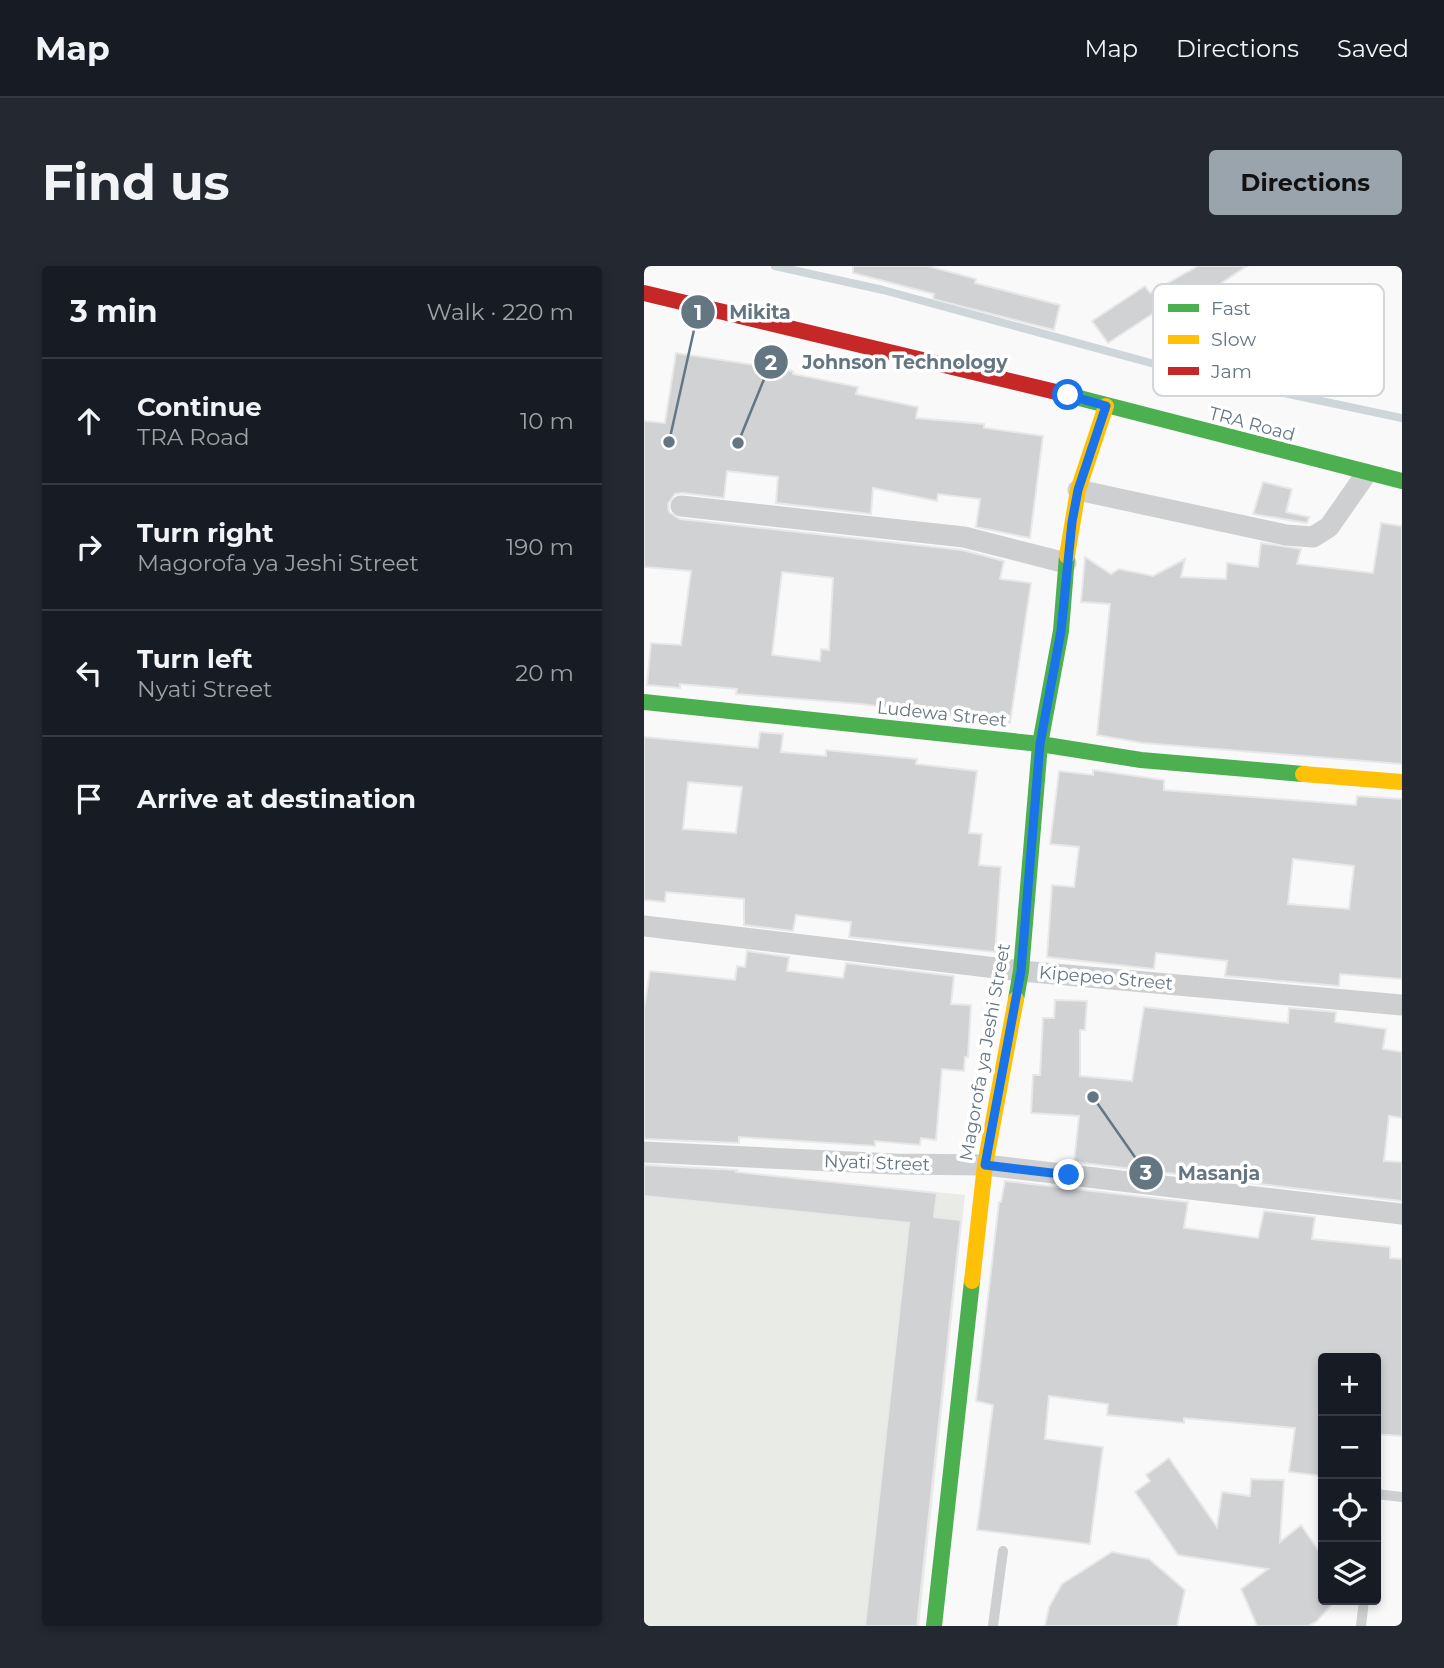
<!DOCTYPE html>
<meta charset="utf-8">
<style>
:root{--surface:#171b24;--page:#242831;--text:#f1f3f6;--muted:#9ea1a6;--line:#363941;--accent:#99a4ac}
body{margin:0;font-family:Montserrat,sans-serif;background:var(--page);color:var(--text)}
.controls{position:absolute;right:21px;bottom:21px;display:grid;overflow:hidden;border-radius:7px;box-shadow:0 4px 10px #0003}
.controls button{width:63px;height:63px;display:grid;place-items:center;padding:0;border:0;border-bottom:2px solid var(--line);background:var(--surface);color:var(--text);font:35px sans-serif}
.stop{position:absolute;width:21px;height:21px;margin:-16px;border:5px solid #1a73e8;border-radius:50%;background:#fff}
.stop.end{background:#1a73e8;border-color:#fff;box-shadow:0 2px 7px #0008}
.list{margin:0;padding:0;list-style:none}
h2{display:flex;justify-content:space-between;align-items:center;height:91px;margin:0;padding:0 28px;font-size:30px}
h2 small{font-size:23px;font-weight:400;color:var(--muted)}
.list li{display:grid;grid-template-columns:46px 1fr auto;gap:21px;align-items:center;box-sizing:border-box;height:126px;padding:0 28px;border-top:2px solid var(--line)}
.list b{display:block;font-size:26px;white-space:nowrap}
.list p{margin:0;font-size:23px;white-space:nowrap;color:var(--muted)}
.list em{font-size:23px;font-style:normal;color:var(--muted)}
.icon{flex:none;width:38px;height:38px;fill:none;stroke:currentColor;stroke-width:2;stroke-linecap:round;stroke-linejoin:round}
.map{position:relative;flex:none;width:758px;height:1360px;overflow:hidden;border-radius:7px}
header{display:flex;align-items:center;gap:42px;box-sizing:border-box;height:98px;padding:0 35px;background:var(--surface);border-bottom:2px solid var(--line)}
header strong{font-size:33px}
nav{display:flex;gap:38px;margin-inline-start:auto;font-size:24px}
.intro{display:flex;align-items:center;justify-content:space-between;box-sizing:border-box;height:168px;padding:0 42px}
h1{margin:0;font-size:49px}
.button{padding:18px 32px;border-radius:7px;background:var(--accent);color:#111;font-size:24px;font-weight:700}
main{display:flex;gap:42px;padding:0 42px}
aside{flex:1;background:var(--surface);border-radius:7px;box-shadow:0 4px 10px #0003}
.map>svg:first-child{display:block}
.green{fill:#e8ebe6}
.lines{fill:none;stroke-linecap:round;stroke-linejoin:round}
.stream{stroke:#ced6d9;stroke-width:8}
.building{fill:#d0d2d3;stroke:#e8e8e8;stroke-width:2;fill-rule:evenodd}
.lane{stroke:#cecfd0;stroke-width:10}
.street{stroke:#cecfd0;stroke-width:21}
.fast{stroke:#4caf50;stroke-width:16}
.slow{stroke:#ffc107;stroke-width:16}
.jam{stroke:#c62828;stroke-width:16}
.route{stroke:#1a73e8;stroke-width:9}
.labels{text-anchor:middle;dominant-baseline:central;stroke-width:7;stroke-linejoin:round;paint-order:stroke}
.street-label{font-size:18px;fill:#657683;stroke:#fff}
.key{fill:#fff;stroke:#d1d6da;stroke-width:2}
.key-label{font-size:19px;fill:#657683}
.leader{fill:none;stroke:#657683;stroke-width:2.5}
.callout-dot{fill:#657683;stroke:#fff;stroke-width:2.5}
.mark-label{font-size:21px;text-anchor:middle;font-weight:bold;fill:#fff}
.callout-label{font-size:19px;text-anchor:middle;font-weight:bold;fill:#657683;stroke:#fff;stroke-width:7;stroke-linejoin:round;paint-order:stroke}
</style>
<header>
<strong>Map</strong>
<nav><a>Map</a><a>Directions</a><a>Saved</a></nav>
</header>
<div class="intro"><h1>Find us</h1><a class="button">Directions</a></div>
<main>
<aside>
<h2>3 min<small>Walk · 220 m</small></h2>
<ul class="list">
<li><svg class="icon" aria-label="ahead" viewBox="0 0 24 24"><path d="M12 20V5M6 11l6-6 6 6"/></svg><div><b>Continue</b><p>TRA Road</p></div><em>10 m</em></li>
<li><svg class="icon" aria-label="right" viewBox="0 0 24 24"><path d="M7 20v-9h11M14 6l5 5-5 5"/></svg><div><b>Turn right</b><p>Magorofa ya Jeshi Street</p></div><em>190 m</em></li>
<li><svg class="icon" aria-label="left" viewBox="0 0 24 24"><path d="M17 20v-9H6M10 6l-5 5 5 5"/></svg><div><b>Turn left</b><p>Nyati Street</p></div><em>20 m</em></li>
<li><svg class="icon" aria-label="arrive" viewBox="0 0 24 24"><path d="M6 21V4h12l-3 4 3 4H6"/></svg><div><b>Arrive at destination</b></div></li>
</ul>
</aside>
<div class="map">
<svg width="758" height="1360" viewBox="0 0 758 1360">
<rect width="100%" height="100%" fill="#f9f9f9"/>
<!-- green -->
<polygon class="green" points="0,897 321,929 275,1360 0,1360"/>
<g class="lines">
<!-- stream -->
<polyline class="stream" points="131,0 239,24 540,106 758,152"/>
</g>
<!-- building -->
<g class="building">
<polygon points="209,0 284,0 332,13 331,17 416,39 410,64 289,33 290,28 209,7"/>
<polygon points="554,0 603,0 523,53 516,43 464,77 448,55 501,20 506,27"/>
<path d="M32,87L149,105V108L214,121L212,128L274,141L272,152L340,158V162L399,170L386,272L332,261L336,233L294,228L293,235L229,222L227,248L132,237L134,211L83,205L80,232L38,227L31,228L24,238L25,246L36,253L318,284L360,295L356,313L387,317L366,457L217,438L92,428L93,423L36,418V422L3,419L7,377L37,379L47,305L0,301V155L21,157ZM138,306L189,312L185,384L177,383L176,395L128,389Z"/>
<polygon points="619,216 648,223 642,246 665,251 663,257 609,248"/>
<polygon points="737,257 758,260 758,498 499,477 453,469 466,338 437,336 441,291 467,308 475,303 509,310 541,293 537,311 582,313 583,297 614,301 617,277 657,283 653,298 729,307"/>
<path d="M116,466L139,468L137,486L182,490V484L273,493L272,498L333,505L325,567L338,568L335,599L357,601L351,686L205,671L207,656L152,649L149,665L100,659V633L22,626L21,636L0,634V471L114,482ZM44,516L98,521L92,567L39,563Z"/>
<path d="M449,504L520,514V524L712,539L713,530L758,533V713L696,708L695,720L581,710L583,695L512,687L510,703L403,691L408,619L430,621L435,581L406,578L415,505L449,509ZM649,593L710,600L705,643L644,638Z"/>
<polygon points="103,685 145,691 143,705 199,712 202,697 310,710 307,738 327,739 324,791 321,791 320,805 298,803 292,874 277,872 276,879 231,875 231,880 95,871 95,877 0,873 0,743 6,705 91,714 93,700 101,701"/>
<polygon points="411,734 443,735 441,764 436,764 436,810 488,815 500,741 644,757 645,742 692,746 691,756 742,763 739,783 758,786 758,852 745,850 740,895 758,896 758,935 430,896 435,850 387,847 389,809 396,809 399,752 410,752"/>
<polygon points="0,899 93,904 92,906 293,927 290,951 317,954 273,1360 221,1360 265,957 0,930"/>
<polygon points="361,915 544,936 540,962 614,972 620,945 671,951 668,973 746,981 746,992 758,993 758,1170 732,1168 732,1092 679,1092 679,1210 645,1206 651,1162 540,1152 540,1157 463,1149 464,1138 405,1130 401,1173 459,1181 446,1278 333,1264 349,1139 332,1135 355,936 357,936"/>
<polygon points="525,1192 573,1261 578,1226 606,1230 607,1213 640,1214 636,1276 657,1259 679,1291 679,1334 692,1334 672,1356 664,1360 613,1360 597,1323 624,1303 534,1289 491,1226 506,1215 502,1209"/>
<polygon points="468,1286 505,1293 541,1324 533,1360 401,1360 405,1341 418,1318"/>
</g>
<g class="lines">
<!-- lane -->
<g class="lane">
<polyline points="732,1228 758,1231"/>
<polyline points="349,1360 359,1285"/>
<polyline points="717,1360 720,1334"/>
</g>
<!-- street -->
<g class="street">
<polyline points="434,224 642,269 669,271 685,261 722,208"/>
<polyline points="37,240 320,271 422,297"/>
<polyline points="0,660 377,705 758,739"/>
<polyline points="0,886 250,898 341,899 758,948"/>
</g>
<!-- fast -->
<g class="fast">
<polyline points="412,126 758,215"/>
<polyline points="0,436 396,478 497,494 659,508"/>
<polyline points="372,733 377,705 396,478 417,365 423,290"/>
<polyline points="290,1360 328,1015"/>
</g>
<!-- slow -->
<g class="slow">
<polyline points="423,290 434,224 462,140"/>
<polyline points="659,508 758,516"/>
<polyline points="328,1015 341,899 372,733"/>
</g>
<!-- jam -->
<polyline class="jam" points="0,27 412,126"/>
</g>
<g class="lines">
<!-- route -->
<polyline class="route" points="424,129 462,140 434,224 428,256 417,365 396,478 377,705 341,899 425,909"/>
</g>
<g class="labels">
<!-- street labels -->
<g class="street-label">
<text transform="translate(608 158) rotate(15)">TRA Road</text>
<text transform="translate(298 448) rotate(6)">Ludewa Street</text>
<text transform="translate(462 712) rotate(5)">Kipepeo Street</text>
<text transform="translate(341 786) rotate(-80)">Magorofa ya Jeshi Street</text>
<text transform="translate(233 897) rotate(2)">Nyati Street</text>
</g>
</g>
<!-- legend -->
<rect x="509" y="18" width="231" height="112" rx="10" class="key"/>
<rect x="524" y="38" width="31" height="8" fill="#4caf50"/>
<rect x="524" y="69" width="31" height="9" fill="#ffc107"/>
<rect x="524" y="101" width="31" height="8" fill="#c62828"/>
<g class="key-label">
<text x="567" y="49">Fast</text>
<text x="567" y="80">Slow</text>
<text x="567" y="112">Jam</text>
</g>
<!-- callouts -->
<path class="leader" d="M25 176L54 46M94 177L127 96M449 831L502 907"/>
<g class="callout-dot">
<circle cx="25" cy="176" r="7"/>
<circle cx="94" cy="177" r="7"/>
<circle cx="449" cy="831" r="7"/>
<circle cx="54" cy="46" r="18"/>
<circle cx="127" cy="96" r="18"/>
<circle cx="502" cy="907" r="18"/>
</g>
<g class="mark-label">
<text x="54" y="54">1</text>
<text x="127" y="104">2</text>
<text x="502" y="914">3</text>
</g>
<g class="callout-label">
<text x="116" y="53">Mikita</text>
<text x="261" y="103">Johnson Technology</text>
<text x="575" y="914">Masanja</text>
</g>
</svg>
<div class="controls">
<button>+</button>
<button>−</button>
<button><svg class="icon" aria-label="locate" viewBox="0 0 24 24"><circle cx="12" cy="12" r="6"/><path d="M12 2v4M12 18v4M2 12h4M18 12h4"/></svg></button>
<button><svg class="icon" aria-label="layers" viewBox="0 0 24 24"><path d="M12 4l9 5-9 5-9-5zM3 14l9 5 9-5"/></svg></button>
</div>
<div class="stop" style="left:424px;top:129px"></div>
<div class="stop end" style="left:425px;top:909px"></div>
</div>
</main>
